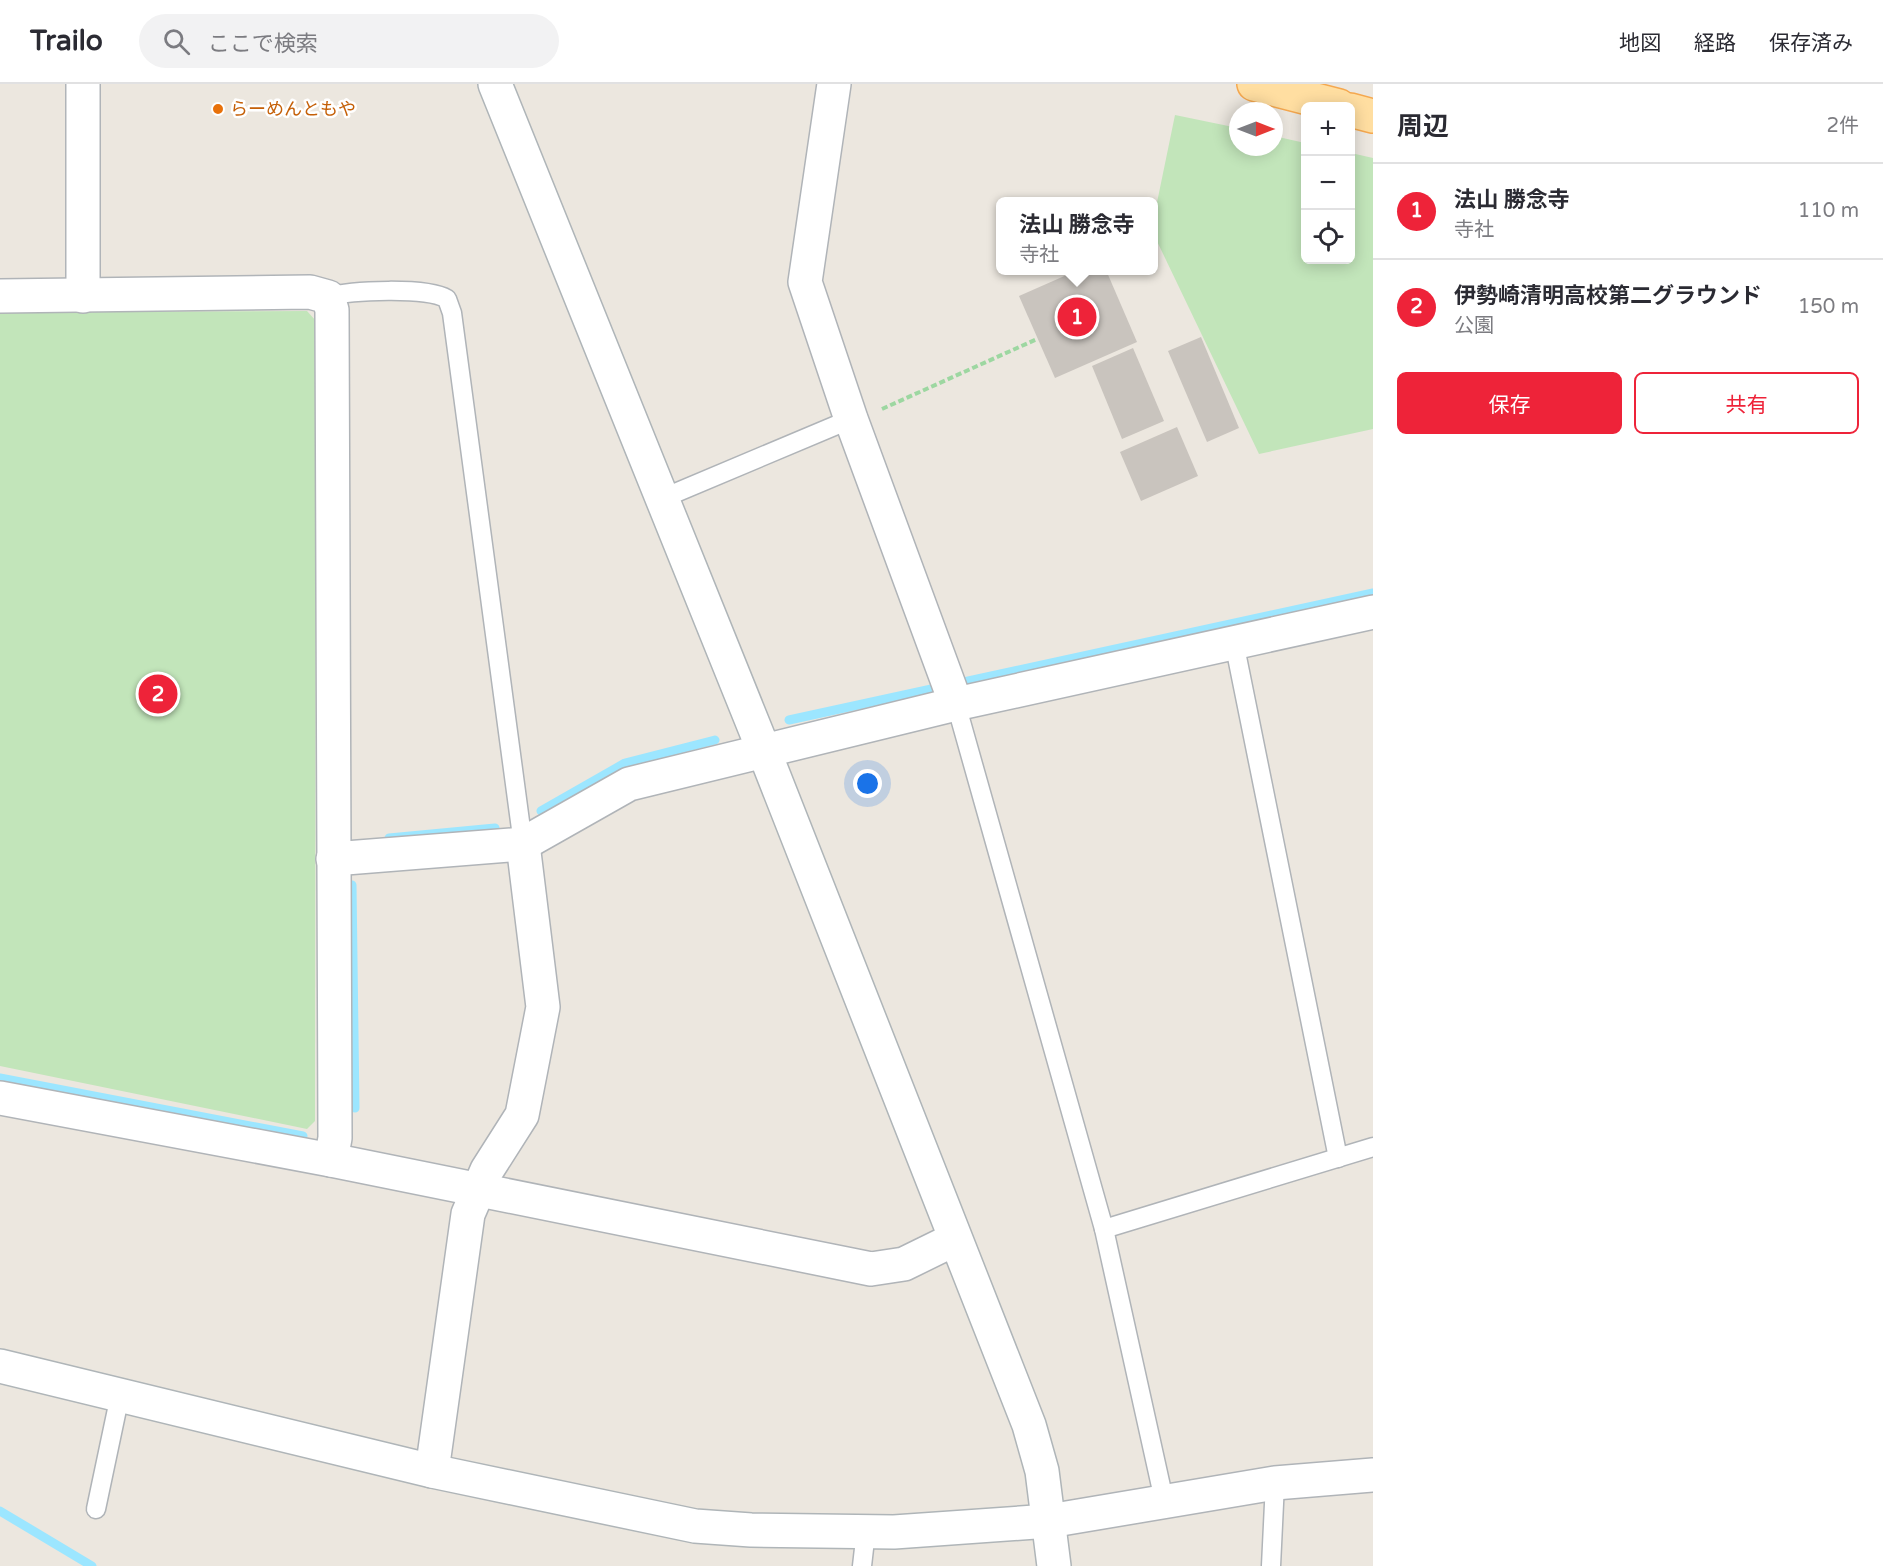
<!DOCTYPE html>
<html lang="ja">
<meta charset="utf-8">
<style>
:root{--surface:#fff;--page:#f2f2f3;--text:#2b2b33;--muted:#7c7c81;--line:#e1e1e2;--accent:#ee2339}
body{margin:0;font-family:"Varela Round","Noto Sans JP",sans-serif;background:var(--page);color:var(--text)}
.controls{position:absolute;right:18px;top:18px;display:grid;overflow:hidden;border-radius:9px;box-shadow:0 3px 15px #0003}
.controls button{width:54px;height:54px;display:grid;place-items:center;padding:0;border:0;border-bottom:2px solid var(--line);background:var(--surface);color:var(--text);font:30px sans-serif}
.compass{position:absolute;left:1229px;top:18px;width:54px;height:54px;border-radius:50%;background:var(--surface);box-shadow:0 3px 15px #0003;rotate:90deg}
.you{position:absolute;left:868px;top:700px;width:21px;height:21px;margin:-15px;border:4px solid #fff;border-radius:50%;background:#1a73e8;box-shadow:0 0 0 9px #1a73e833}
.badge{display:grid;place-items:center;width:39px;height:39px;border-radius:50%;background:var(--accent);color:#fff;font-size:20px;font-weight:700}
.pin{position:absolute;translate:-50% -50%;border:3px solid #fff;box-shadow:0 2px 6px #0006}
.popup{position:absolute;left:996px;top:113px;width:162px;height:78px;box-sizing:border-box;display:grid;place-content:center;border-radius:9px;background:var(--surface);filter:drop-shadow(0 2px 4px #0005);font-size:20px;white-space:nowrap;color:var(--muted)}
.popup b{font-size:22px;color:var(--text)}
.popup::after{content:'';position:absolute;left:50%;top:100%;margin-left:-12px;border:12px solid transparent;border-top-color:var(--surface)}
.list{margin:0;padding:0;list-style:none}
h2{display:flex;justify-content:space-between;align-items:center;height:78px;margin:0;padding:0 24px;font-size:26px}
h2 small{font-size:20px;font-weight:400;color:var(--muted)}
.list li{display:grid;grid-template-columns:39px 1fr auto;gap:18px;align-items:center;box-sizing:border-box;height:96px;padding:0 24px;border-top:2px solid var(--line)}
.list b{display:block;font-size:22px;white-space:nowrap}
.list p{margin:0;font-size:20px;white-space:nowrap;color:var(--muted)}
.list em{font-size:20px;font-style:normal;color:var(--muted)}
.actions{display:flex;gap:12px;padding:18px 24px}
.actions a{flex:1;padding:14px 0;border:2px solid var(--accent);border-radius:9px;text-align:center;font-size:21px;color:var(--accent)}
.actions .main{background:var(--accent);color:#fff}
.icon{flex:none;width:33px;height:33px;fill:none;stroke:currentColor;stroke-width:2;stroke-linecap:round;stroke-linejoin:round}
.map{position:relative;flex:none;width:1373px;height:1482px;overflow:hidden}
header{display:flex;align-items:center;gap:36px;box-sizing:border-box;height:84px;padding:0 30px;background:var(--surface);border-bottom:2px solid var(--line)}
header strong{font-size:28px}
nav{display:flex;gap:33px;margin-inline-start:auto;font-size:21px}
.search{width:420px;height:54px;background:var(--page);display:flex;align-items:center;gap:15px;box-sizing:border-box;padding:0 21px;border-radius:33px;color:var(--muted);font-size:22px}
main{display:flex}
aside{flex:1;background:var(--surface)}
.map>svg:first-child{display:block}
.green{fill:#c2e5ba}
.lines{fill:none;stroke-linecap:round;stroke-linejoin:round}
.stream{stroke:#9ce6ff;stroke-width:9}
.building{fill:#c9c4be}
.lane-casing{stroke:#b0b4b8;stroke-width:21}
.street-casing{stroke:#b0b4b8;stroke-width:36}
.secondary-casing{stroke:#afb5b8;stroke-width:36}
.primary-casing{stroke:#f5a84f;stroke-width:36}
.path{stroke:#9dd7a1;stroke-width:4;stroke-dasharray:6 3;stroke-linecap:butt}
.lane{stroke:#fff;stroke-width:18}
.street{stroke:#fff;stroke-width:33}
.secondary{stroke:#fff;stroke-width:33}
.primary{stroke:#ffdea1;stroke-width:33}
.food-dot{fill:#e8710a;stroke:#fff;stroke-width:2}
.labels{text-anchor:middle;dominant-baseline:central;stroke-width:5;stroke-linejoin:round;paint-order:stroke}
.food-label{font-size:18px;fill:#c56008;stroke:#fff;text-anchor:start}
</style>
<header>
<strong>Trailo</strong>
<div class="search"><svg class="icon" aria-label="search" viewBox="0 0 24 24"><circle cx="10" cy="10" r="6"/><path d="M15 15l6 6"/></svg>ここで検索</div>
<nav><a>地図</a><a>経路</a><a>保存済み</a></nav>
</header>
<main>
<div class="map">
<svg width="1373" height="1482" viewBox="0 0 1373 1482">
<rect width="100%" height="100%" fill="#ece7df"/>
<!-- green -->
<g class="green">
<polygon points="1175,31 1238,44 1238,63 1274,63 1274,52 1305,59 1306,176 1350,176 1351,69 1373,74 1373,345 1259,370 1154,151 1154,133"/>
<polygon points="307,227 316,237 315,1037 307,1045 0,982 0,228"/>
</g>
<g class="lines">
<!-- stream -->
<g class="stream">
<polyline points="789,636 1373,509"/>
<polyline points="541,727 625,679 715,656"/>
<polyline points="389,754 495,744"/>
<polyline points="352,801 355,1024"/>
<polyline points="0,994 303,1052"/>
<polyline points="0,1427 92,1482"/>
</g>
</g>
<!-- building -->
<g class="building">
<polygon points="1078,186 1106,186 1137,258 1055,294 1019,212"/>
<polygon points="1201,253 1239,344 1207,358 1168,267"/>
<polygon points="1133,264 1164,337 1122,355 1092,282"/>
<polygon points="1177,343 1198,392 1141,417 1120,368"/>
</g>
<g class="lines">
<!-- lane casing -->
<g class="lane-casing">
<g id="lane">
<path d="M328,213C351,206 427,203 447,215L452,229L523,760"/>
<polyline points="661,415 851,335"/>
<polyline points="1234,558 1338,1074"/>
<polyline points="956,620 1104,1145 1373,1063"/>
<polyline points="1104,1145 1164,1416"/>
<polyline points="96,1425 120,1311"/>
<polyline points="862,1482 866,1447"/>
<polyline points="1271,1482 1275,1399"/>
</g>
</g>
<!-- street casing -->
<g class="street-casing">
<g id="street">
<polyline points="83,0 83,212"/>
<polyline points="834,0 805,198 851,335 956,620"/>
<polyline points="0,212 310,208 328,213 332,226 335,1054 331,1076"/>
<polyline points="333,775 523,760 629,700 956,620 1373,528"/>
<polyline points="0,1014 331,1076 871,1185 904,1180 955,1155"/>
<polyline points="432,1387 468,1130 487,1086 522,1031 543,923 523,760"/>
<polyline points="1049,1437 1275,1399 1373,1391"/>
</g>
</g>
<!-- secondary casing -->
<g class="secondary-casing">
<g id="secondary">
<polyline points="495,0 764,667 1029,1341 1042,1387 1054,1482"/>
<polyline points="0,1282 432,1387 695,1442 751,1446 894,1448 1049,1437"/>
</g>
</g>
<!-- primary casing -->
<g class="primary-casing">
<g id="primary">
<polyline points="1254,0 1339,22"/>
<polyline points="1350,26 1373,32"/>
</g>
</g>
<!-- path -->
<polyline class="path" points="882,325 1037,255"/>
<!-- lane -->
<use href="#lane" class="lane"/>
<!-- street -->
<use href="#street" class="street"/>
<!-- secondary -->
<use href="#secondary" class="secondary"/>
<!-- primary -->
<use href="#primary" class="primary"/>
</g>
<!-- markers -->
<circle class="food-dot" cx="218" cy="25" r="6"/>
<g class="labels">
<!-- food labels -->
<g class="food-label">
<text x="230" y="25">らーめんともや</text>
</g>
</g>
</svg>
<div class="controls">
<button>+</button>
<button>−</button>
<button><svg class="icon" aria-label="locate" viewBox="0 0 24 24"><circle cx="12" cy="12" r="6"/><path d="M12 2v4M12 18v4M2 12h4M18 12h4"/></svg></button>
</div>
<svg class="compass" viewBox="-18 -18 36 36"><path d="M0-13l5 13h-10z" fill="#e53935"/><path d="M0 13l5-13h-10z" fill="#7c7c81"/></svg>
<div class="you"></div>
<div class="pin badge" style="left:1077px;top:233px">1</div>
<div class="popup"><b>法山 勝念寺</b>寺社</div>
<div class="pin badge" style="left:158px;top:610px">2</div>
</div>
<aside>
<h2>周辺<small>2件</small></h2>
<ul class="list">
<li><span class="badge">1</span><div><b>法山 勝念寺</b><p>寺社</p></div><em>110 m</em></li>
<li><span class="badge">2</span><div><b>伊勢崎清明高校第二グラウンド</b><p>公園</p></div><em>150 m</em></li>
</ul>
<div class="actions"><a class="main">保存</a><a>共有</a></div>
</aside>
</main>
